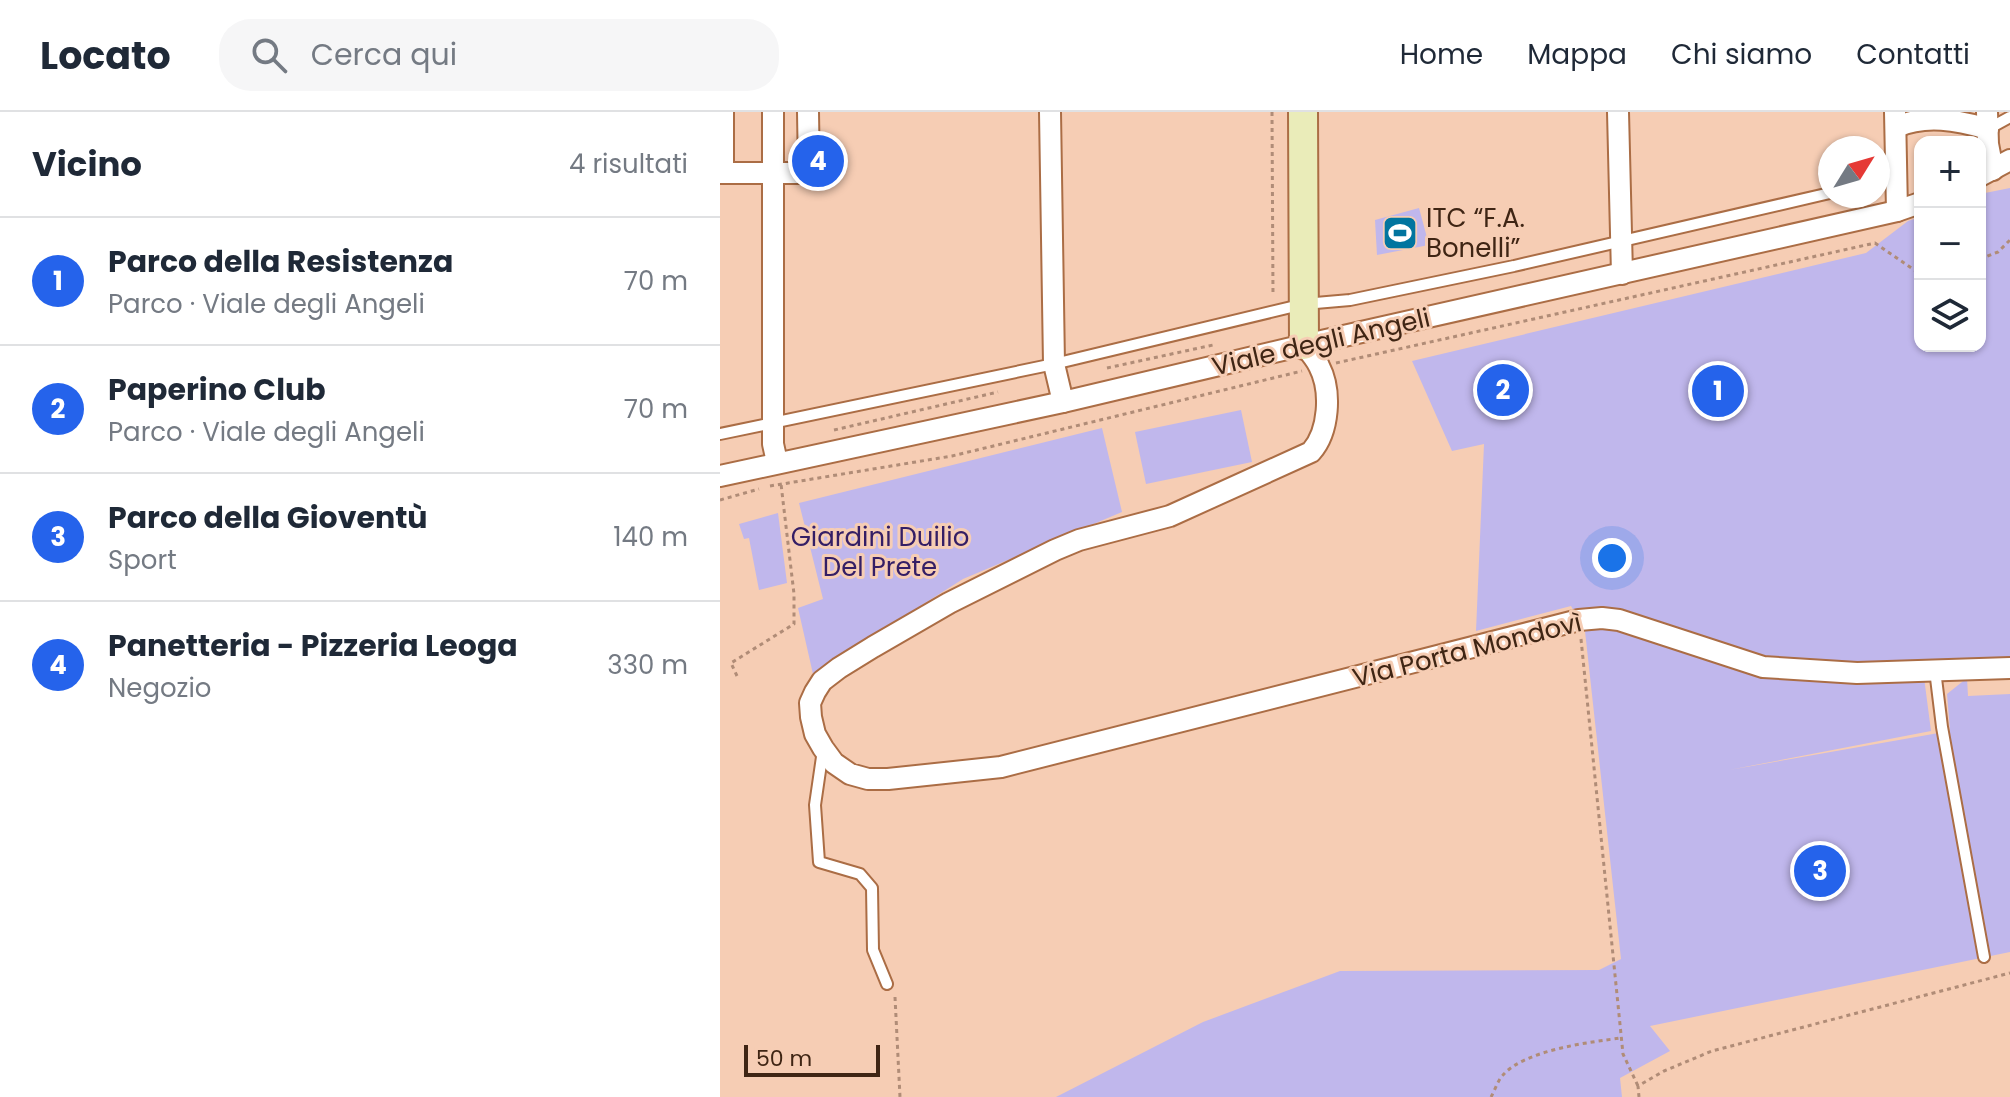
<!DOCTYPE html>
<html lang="it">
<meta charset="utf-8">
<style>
:root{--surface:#fff;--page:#f6f6f7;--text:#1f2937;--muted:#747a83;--line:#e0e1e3;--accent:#2563eb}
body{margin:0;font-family:Poppins,sans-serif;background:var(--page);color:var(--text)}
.controls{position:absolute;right:24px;top:24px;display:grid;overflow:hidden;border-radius:16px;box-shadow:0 2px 6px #0004}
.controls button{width:72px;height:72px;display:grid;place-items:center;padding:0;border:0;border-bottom:2px solid var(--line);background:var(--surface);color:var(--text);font:40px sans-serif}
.compass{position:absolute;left:1098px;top:24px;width:72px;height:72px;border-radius:50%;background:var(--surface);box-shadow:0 2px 6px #0004;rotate:53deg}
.scale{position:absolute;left:24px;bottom:20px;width:136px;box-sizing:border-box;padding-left:8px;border:4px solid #3f2514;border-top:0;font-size:22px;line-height:28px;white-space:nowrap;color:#3f2514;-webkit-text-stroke:6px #f6cdb4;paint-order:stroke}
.you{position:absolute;left:892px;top:446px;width:28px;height:28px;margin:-20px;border:6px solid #fff;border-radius:50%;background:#1a73e8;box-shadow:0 0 0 12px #1a73e833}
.badge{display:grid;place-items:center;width:52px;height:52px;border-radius:50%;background:var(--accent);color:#fff;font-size:26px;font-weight:700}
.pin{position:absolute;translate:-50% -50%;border:4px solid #fff;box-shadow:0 2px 8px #0006}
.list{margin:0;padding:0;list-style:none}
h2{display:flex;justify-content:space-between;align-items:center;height:104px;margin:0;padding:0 32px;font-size:34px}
h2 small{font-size:26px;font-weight:400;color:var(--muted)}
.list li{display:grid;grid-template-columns:52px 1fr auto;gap:24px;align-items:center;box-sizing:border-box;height:128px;padding:0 32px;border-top:2px solid var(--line)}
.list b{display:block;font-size:30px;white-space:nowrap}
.list p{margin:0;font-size:26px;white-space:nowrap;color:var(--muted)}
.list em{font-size:26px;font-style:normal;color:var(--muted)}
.icon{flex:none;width:44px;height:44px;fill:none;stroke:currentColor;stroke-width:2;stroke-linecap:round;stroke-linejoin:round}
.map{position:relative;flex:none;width:1290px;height:985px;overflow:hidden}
header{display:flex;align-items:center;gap:48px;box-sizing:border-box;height:112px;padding:0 40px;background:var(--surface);border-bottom:2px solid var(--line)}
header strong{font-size:38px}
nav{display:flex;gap:44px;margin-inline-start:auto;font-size:28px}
.search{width:560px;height:72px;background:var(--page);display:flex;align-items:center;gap:20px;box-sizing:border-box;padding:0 28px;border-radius:32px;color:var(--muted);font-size:30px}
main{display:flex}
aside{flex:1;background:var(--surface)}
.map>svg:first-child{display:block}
.green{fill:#c0b7ec}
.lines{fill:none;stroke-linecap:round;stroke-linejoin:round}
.lane-casing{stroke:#ab6d45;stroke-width:14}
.street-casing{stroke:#ab6d45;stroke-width:24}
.secondary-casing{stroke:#ab6d45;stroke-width:32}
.path{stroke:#b08c77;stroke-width:3;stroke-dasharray:4 4;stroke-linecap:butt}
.lane{stroke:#fff;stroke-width:10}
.street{stroke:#fff;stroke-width:20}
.secondary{stroke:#eaecb9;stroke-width:28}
.labels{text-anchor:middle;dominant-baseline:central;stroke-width:6;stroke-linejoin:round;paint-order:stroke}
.poi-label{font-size:26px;fill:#3f2514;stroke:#f6cdb4;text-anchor:start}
.street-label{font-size:26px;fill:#3f2514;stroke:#f6cdb4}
.park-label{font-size:26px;fill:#341e65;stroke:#f6cdb4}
</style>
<header>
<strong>Locato</strong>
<div class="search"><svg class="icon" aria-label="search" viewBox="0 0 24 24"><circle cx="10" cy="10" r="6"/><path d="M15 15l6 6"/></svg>Cerca qui</div>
<nav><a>Home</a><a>Mappa</a><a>Chi siamo</a><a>Contatti</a></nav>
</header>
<main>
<aside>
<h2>Vicino<small>4 risultati</small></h2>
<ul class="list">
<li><span class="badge">1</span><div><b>Parco della Resistenza</b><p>Parco · Viale degli Angeli</p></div><em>70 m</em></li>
<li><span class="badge">2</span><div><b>Paperino Club</b><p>Parco · Viale degli Angeli</p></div><em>70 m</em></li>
<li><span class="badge">3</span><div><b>Parco della Gioventù</b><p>Sport</p></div><em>140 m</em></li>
<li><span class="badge">4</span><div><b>Panetteria - Pizzeria Leoga</b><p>Negozio</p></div><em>330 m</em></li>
</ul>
</aside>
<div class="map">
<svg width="1290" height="985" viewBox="0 0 1290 985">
<rect width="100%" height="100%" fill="#f6cdb4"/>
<!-- green -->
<g class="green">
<polygon points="1290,76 1290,547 1202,550 1211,619 1009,658 1230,619 1227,582 1247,566 1248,584 1290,582 1290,840 930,914 950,939 900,966 902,985 336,985 483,910 620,859 879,858 901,847 865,519 851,494 756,519 764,332 732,339 692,249 1146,141 1188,109 1200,105 1200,234 1260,234 1260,82"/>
<polygon points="699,96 709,133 657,143 655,108"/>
<polygon points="521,298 532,350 426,372 415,320"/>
<polygon points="382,316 402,400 243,467 93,562 78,496 103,487 79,391"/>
<polygon points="58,401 67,471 39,478 29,426 24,427 19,412"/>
</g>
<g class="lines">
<!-- lane casing -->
<g class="lane-casing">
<g id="lane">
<polyline points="1268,17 1290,5"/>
<polyline points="0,322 334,252 584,192 630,188 794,154 1110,81"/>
<polyline points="1215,558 1222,615 1264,845"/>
<polyline points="103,638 95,693 99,750 140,762 152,776 153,838 167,872"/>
</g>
</g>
<!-- street casing -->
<g class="street-casing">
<g id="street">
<polyline points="53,0 53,332 57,350"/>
<polyline points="330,0 334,252 343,290"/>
<polyline points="898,0 902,162"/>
<polyline points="1175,0 1177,99"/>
<polyline points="1267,0 1268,32 1273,58"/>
<path d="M1176,15C1206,2 1237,8 1268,17"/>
<polyline points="0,61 89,61 88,0"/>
<polyline points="3,61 3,0"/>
<polyline points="1260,64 1290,48"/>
<path d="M584,233C589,239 596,247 599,254C612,279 609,320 591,340L450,404L359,428L335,438L229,491L153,535L119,556L102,569L95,580L90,591L91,605L95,622L103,636L114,651L130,662L148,667H168L281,655L859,508L882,506L899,508L1043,555L1137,561L1290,556"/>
<polyline points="0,364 343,290 584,233 1177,99 1200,91"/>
</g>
</g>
<!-- secondary casing -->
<g class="secondary-casing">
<polyline id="secondary" points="583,0 584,233"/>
</g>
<!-- path -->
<g class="path">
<polyline points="552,0 553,184"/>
<polyline points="1260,147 1278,140 1290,128"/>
<polyline points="616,251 1155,131 1200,162"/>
<polyline points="387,256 493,233"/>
<polyline points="114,318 278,280"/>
<polyline points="50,374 232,344 582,259"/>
<polyline points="0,388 39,377"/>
<polyline points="861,527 903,942 918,974"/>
<polyline points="17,564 11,551 74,512 74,482 61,372"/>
<polyline points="175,885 180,985"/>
<path d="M771,985C775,978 778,968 783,963C805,938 870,930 901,926"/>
<polyline points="919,985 918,974 944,959 992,939 1290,861"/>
</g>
<!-- lane -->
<use href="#lane" class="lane"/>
<!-- street -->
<use href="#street" class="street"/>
<!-- secondary -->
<use href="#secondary" class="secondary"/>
</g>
<!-- icons -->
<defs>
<g id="stadium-square" transform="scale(1.8)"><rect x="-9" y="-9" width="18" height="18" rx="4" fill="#01759f" stroke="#f6cdb4"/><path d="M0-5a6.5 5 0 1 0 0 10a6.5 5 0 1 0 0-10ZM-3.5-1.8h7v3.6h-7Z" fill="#fff"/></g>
</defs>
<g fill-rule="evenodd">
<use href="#stadium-square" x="680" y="121"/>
</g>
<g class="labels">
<!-- poi labels -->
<g class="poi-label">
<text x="706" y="106">ITC “F.A.<tspan x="706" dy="30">Bonelli”</tspan></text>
</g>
<!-- street labels -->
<g class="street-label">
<text transform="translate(601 230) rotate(-13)">Viale degli Angeli</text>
<text transform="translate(747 538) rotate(-14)">Via Porta Mondovì</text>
</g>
<!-- park labels -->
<g class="park-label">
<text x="160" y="425">Giardini Duilio<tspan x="160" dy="30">Del Prete</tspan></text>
</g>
</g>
</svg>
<div class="controls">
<button>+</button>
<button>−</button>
<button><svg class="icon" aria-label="layers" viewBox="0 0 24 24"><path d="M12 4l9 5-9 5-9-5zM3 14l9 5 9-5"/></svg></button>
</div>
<svg class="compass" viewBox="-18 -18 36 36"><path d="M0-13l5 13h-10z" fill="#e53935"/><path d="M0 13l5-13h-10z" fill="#747a83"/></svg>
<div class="scale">50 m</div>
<div class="you"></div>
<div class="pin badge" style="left:998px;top:279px">1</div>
<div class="pin badge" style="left:783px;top:278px">2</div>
<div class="pin badge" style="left:1100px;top:759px">3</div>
<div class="pin badge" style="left:98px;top:49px">4</div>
</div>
</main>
